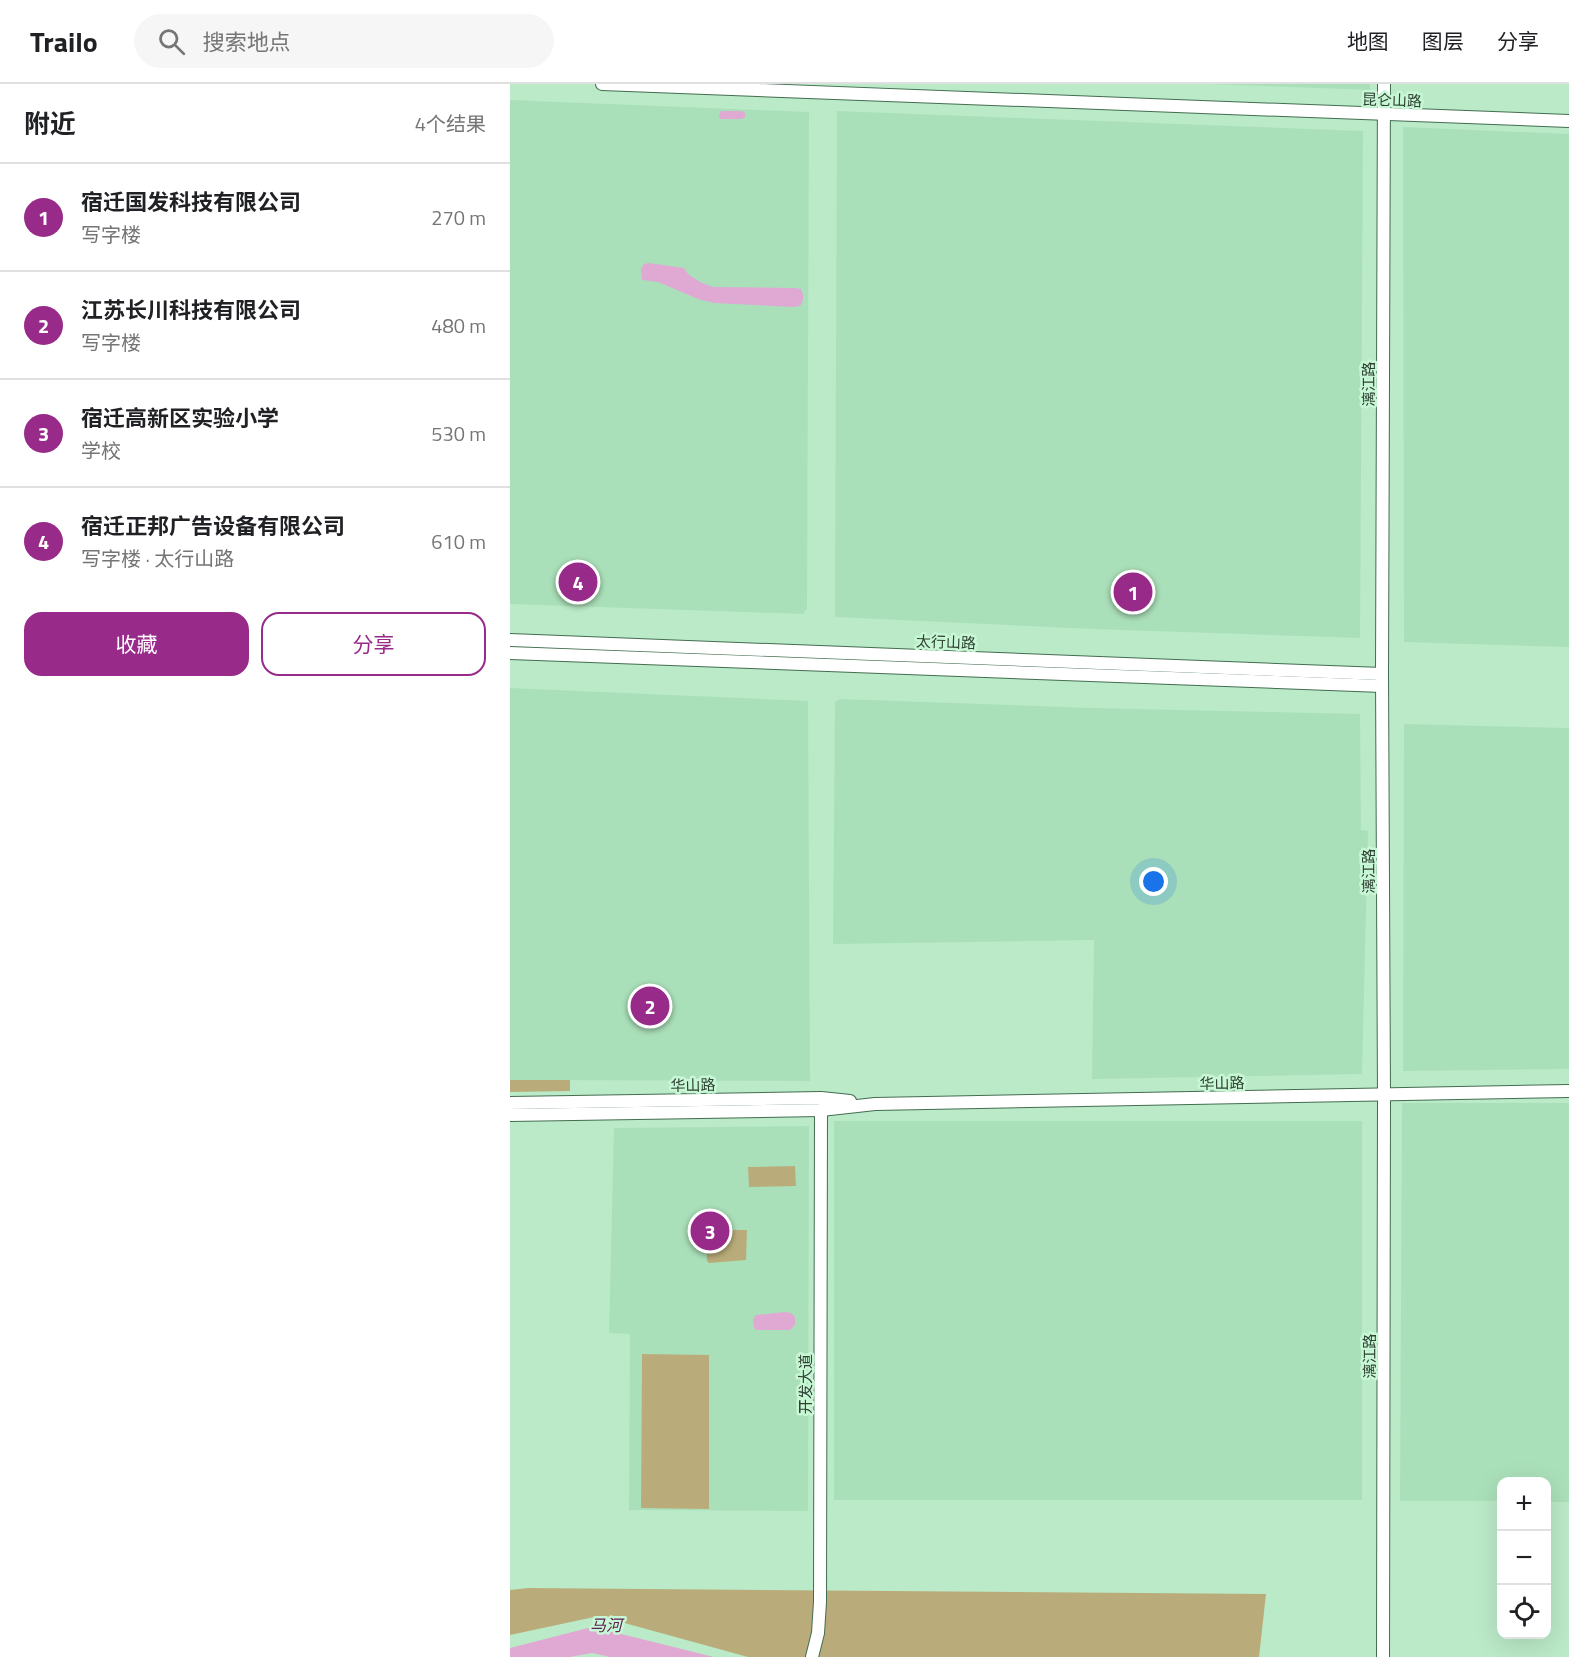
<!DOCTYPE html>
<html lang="zh">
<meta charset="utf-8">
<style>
:root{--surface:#fff;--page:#f6f6f6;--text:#202124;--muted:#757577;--line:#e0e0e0;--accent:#982a8a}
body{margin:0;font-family:"Titillium Web","Noto Sans SC",sans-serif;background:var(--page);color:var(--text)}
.controls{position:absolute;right:18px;bottom:18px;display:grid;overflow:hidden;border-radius:12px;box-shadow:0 6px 24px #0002}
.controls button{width:54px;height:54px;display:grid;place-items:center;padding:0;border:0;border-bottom:2px solid var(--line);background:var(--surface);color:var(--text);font:30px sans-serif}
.you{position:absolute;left:644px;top:798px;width:21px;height:21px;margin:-15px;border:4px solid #fff;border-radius:50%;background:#1a73e8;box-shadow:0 0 0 9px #1a73e833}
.badge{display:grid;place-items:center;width:39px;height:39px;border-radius:50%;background:var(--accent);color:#fff;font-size:20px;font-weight:700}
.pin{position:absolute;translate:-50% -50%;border:3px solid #fff;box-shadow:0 2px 6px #0006}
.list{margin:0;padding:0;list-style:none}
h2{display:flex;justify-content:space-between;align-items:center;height:78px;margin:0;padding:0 24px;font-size:26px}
h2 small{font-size:20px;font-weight:400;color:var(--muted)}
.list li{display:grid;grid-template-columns:39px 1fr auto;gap:18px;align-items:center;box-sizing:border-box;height:108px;padding:0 24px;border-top:2px solid var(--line)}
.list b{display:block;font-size:22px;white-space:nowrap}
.list p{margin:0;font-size:20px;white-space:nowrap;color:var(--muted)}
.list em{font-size:20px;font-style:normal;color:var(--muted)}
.actions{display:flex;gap:12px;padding:18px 24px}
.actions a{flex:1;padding:14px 0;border:2px solid var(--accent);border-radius:18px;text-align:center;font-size:21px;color:var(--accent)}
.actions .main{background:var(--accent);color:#fff}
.icon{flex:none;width:33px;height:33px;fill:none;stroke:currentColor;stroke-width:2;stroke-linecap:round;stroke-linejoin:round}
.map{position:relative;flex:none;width:1059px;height:1573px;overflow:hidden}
header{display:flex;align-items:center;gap:36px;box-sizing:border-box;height:84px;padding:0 30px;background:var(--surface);border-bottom:2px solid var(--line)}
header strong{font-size:28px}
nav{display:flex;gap:33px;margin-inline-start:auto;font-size:21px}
.search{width:420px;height:54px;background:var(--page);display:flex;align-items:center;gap:15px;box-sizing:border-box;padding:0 21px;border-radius:33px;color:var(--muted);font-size:22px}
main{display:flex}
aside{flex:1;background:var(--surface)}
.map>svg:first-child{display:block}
.built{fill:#aae0b9}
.green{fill:#baac7a}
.water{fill:#dfa9d4}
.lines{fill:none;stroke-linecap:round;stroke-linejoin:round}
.secondary-casing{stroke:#436d50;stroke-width:14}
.secondary{stroke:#fff;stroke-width:12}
.labels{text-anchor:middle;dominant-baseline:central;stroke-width:5;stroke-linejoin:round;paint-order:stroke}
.street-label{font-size:15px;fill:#2e4133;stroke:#c8f7d5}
.water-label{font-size:16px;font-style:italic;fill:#5e2056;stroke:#c8f7d5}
</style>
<header>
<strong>Trailo</strong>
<div class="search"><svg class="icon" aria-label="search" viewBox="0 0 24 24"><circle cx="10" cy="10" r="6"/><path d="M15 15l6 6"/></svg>搜索地点</div>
<nav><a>地图</a><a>图层</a><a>分享</a></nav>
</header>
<main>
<aside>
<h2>附近<small>4个结果</small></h2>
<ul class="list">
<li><span class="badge">1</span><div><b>宿迁国发科技有限公司</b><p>写字楼</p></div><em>270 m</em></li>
<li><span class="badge">2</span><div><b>江苏长川科技有限公司</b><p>写字楼</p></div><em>480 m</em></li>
<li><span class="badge">3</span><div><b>宿迁高新区实验小学</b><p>学校</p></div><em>530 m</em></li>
<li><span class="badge">4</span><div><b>宿迁正邦广告设备有限公司</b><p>写字楼 · 太行山路</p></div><em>610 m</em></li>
</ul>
<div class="actions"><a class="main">收藏</a><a>分享</a></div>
</aside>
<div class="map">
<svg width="1059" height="1573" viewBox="0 0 1059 1573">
<rect width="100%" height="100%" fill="#bbeac8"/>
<!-- built -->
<g class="built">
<polygon points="698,0 860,0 860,6"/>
<polygon points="0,16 299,28 297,525 293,530 0,520"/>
<polygon points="327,27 853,47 850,554 582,545 325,533"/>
<polygon points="893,43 1059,50 1059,563 894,558"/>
<polygon points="0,604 298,617 300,997 0,996"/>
<polygon points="330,615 582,624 850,630 851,746 858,747 852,990 582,995 584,856 323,860 325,618"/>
<polygon points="894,640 1059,644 1059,985 893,987"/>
<polygon points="892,1019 1059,1019 1059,1418 1037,1418 1036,1398 992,1398 991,1417 890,1417"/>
<rect x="324" y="1037" width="528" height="379"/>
<polygon points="299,1042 298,1427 119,1426 120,1250 99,1249 104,1044"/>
</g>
<!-- green -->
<g class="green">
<polygon points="0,996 60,996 60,1007 0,1008"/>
<polygon points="285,1082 286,1102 239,1103 238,1083"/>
<polygon points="196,1146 237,1146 236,1176 199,1179 197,1177"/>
<polygon points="132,1270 199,1271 199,1425 131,1424"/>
<polygon points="18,1504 756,1510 749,1573 238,1573 89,1532 0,1551 0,1506"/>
</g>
<!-- water -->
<g class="water">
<polygon points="211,27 232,27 235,29 235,33 232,35 210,35 209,31"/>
<path d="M139,179L174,184L178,190L190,198L203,203L285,204L291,205C294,212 294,216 290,222L282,223L204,219L188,215L148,198L132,196L131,185L134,180Z"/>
<polygon points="275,1228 281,1229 285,1233 285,1241 280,1246 246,1246 244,1244 243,1235 246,1231"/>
<polygon points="78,1544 91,1545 204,1573 100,1573 82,1569 60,1573 0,1573 0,1564"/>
</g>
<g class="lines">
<!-- secondary casing -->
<g class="secondary-casing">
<g id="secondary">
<polyline points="92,0 1059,37"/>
<polyline points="0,556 872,590"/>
<polyline points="0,569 872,602"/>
<polyline points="0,1019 311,1014 340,1017"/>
<polyline points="0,1031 311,1026 365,1020 1059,1007"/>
<polyline points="302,1573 308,1549 310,1518 311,1026"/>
<polyline points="873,1573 874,1011 872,590 874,0"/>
</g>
</g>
<!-- secondary -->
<use href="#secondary" class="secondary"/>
</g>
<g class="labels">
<!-- street labels -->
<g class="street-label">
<text transform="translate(882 16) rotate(2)">昆仑山路</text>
<text transform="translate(858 300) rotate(-90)">漓江路</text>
<text transform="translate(436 558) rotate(2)">太行山路</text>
<text transform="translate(858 787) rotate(-90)">漓江路</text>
<text transform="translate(712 999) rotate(-1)">华山路</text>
<text transform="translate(183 1001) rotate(-1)">华山路</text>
<text transform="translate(859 1272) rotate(-90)">漓江路</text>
<text transform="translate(295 1300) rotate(-90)">开发大道</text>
</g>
<!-- water labels -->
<g class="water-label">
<text x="96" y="1541">马河</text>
</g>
</g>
</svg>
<div class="controls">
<button>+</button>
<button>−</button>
<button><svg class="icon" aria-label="locate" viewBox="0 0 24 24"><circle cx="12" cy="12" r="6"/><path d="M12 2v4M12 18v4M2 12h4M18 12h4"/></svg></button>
</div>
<div class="you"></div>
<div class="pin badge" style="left:623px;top:508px">1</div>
<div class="pin badge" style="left:140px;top:922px">2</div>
<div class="pin badge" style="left:200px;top:1147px">3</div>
<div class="pin badge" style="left:68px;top:498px">4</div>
</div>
</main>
